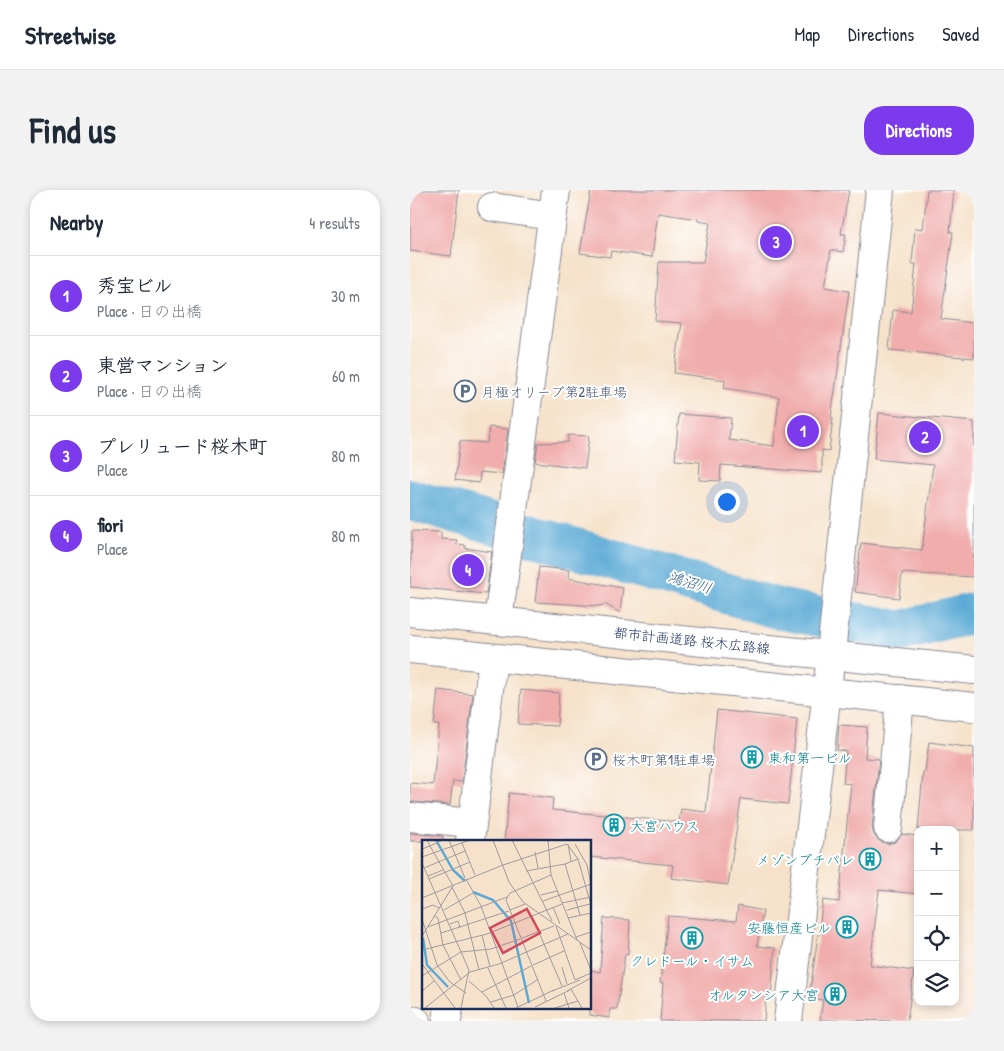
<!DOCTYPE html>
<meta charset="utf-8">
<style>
:root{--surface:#fff;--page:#f2f2f3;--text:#1f2937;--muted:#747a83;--line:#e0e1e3;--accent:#7c3aed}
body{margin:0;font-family:"Patrick Hand","Klee One",sans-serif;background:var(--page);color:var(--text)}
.controls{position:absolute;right:15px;bottom:15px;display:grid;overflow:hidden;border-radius:10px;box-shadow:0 2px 8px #0003}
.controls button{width:45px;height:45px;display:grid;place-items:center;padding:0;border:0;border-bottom:1px solid var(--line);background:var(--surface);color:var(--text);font:25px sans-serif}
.you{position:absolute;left:316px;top:311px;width:18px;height:18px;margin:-12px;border:4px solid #fff;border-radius:50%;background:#1a73e8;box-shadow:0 0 0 8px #1a73e833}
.badge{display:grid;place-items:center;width:32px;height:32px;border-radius:50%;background:var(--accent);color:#fff;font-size:16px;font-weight:700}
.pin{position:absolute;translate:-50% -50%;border:2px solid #fff;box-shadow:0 1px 5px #0006}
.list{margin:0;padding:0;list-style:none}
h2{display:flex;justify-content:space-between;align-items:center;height:65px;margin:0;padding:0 20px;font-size:21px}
h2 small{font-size:16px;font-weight:400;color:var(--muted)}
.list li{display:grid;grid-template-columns:32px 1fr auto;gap:15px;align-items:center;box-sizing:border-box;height:80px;padding:0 20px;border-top:1px solid var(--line)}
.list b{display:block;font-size:19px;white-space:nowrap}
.list p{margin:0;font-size:16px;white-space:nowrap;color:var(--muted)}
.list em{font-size:16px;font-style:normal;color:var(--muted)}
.icon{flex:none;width:28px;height:28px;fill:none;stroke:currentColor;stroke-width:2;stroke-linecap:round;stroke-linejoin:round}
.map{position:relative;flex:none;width:564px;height:831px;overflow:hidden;border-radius:20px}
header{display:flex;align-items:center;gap:30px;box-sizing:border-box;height:70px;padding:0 25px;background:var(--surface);border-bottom:1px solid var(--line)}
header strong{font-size:24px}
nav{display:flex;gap:28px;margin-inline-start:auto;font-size:18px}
.intro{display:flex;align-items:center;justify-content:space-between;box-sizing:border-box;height:120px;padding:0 30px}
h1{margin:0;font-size:35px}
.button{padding:12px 22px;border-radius:20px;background:var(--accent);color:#fff;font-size:18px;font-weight:700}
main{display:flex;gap:30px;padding:0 30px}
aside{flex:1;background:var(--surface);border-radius:20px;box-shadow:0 2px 8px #0003}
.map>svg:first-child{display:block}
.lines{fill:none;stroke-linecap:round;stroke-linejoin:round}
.river{stroke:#5baad5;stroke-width:41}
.building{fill:#f0adac}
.minor-casing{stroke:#888894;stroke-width:30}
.minor{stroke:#fff;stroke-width:28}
.labels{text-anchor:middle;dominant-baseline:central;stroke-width:4;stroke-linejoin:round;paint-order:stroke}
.service-label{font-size:14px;fill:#4e5e75;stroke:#fff;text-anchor:start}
.street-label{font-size:14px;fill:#1b2f5e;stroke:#fff}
.culture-label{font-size:14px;fill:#0d838f;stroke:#fff;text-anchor:end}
.water-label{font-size:15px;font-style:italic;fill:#35608e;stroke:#fff}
.inset-river{fill:none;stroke:#5baad5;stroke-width:2.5}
.inset-road{fill:none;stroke:#9e9a9f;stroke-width:1}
.view{fill:#d1495b;fill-opacity:0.15;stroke:#d1495b;stroke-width:2.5}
.inset-edge{fill:none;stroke:#1b2f5e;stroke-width:2.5}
</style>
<header>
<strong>Streetwise</strong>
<nav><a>Map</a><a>Directions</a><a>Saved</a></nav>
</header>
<div class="intro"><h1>Find us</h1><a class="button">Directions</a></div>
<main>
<aside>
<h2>Nearby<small>4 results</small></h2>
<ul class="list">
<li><span class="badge">1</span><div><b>秀宝ビル</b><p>Place · 日の出橋</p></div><em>30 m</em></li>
<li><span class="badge">2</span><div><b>東営マンション</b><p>Place · 日の出橋</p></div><em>60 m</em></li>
<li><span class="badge">3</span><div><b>プレリュード桜木町</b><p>Place</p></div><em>80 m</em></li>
<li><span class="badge">4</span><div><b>fiori</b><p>Place</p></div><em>80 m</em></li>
</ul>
</aside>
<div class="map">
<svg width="564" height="831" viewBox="0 0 564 831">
<rect width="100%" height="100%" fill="#fff"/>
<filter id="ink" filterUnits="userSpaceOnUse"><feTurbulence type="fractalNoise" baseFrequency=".02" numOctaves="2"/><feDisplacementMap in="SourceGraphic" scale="10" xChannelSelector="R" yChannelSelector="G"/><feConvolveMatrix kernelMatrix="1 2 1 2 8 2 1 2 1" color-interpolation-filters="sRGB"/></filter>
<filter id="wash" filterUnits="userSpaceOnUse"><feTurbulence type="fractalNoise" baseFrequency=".0096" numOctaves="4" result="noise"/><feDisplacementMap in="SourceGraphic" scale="20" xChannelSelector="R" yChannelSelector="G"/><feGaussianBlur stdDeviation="1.12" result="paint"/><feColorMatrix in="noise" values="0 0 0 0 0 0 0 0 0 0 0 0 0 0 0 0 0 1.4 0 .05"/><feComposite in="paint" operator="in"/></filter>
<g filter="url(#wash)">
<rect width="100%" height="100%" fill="#f6e2ca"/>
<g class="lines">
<!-- river -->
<polyline class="river" points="0,309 369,419 491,441 564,423"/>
</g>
<g id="blocks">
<!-- building -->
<g class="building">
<polygon points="0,0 49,0 41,66 0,61"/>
<polygon points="181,0 439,0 431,44 436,44 433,62 421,60 415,97 439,101 421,228 423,228 419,261 412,260 412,283 311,275 310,291 289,290 290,272 265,270 269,224 321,228 319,250 364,256 369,207 314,198 315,190 264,183 272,133 245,131 249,72 293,72 300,33 288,31 288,29 248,23 242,67 201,61 200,67 170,63"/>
<polygon points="517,0 544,0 540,42 543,42 531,129 564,133 564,168 479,160 483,120 501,122 506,74 502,74 505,38 513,39"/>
<polygon points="469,223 564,232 564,387 492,383 489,408 445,402 451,353 512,360 523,275 464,269"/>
<polygon points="79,237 98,239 92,284 70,282 69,293 45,290 50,251 77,253"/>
<polygon points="158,245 179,246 175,278 125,272 128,253 158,252"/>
<polygon points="2,341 31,342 31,349 47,350 46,354 55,355 55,358 82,362 76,404 0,397"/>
<polygon points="129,377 159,380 158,388 213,398 210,423 195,414 190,416 125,412"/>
<polygon points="28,500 63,504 52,592 43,591 40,615 0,612 0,593 23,595 29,535 24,535"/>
<polygon points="111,500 149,503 147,536 108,534"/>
<polygon points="307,520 387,529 378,614 331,609 318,695 261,688 263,675 180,667 180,651 94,651 99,603 143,608 142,620 269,632 271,619 296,622"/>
<polygon points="429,535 457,537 455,568 469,569 462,637 464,645 469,651 477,654 485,652 492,644 508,646 508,704 469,700 460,775 504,781 497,831 410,830 413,810 399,808 413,710 429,712 441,594 433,593 436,561 427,560"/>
<polygon points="519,552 564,558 564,640 508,640 513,582 515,582"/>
<polygon points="0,643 33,646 33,651 0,651"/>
<polygon points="328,716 353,721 347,756 365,758 361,806 356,806 354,831 250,831 253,793 250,793 258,726 326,731"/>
<polygon points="194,728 220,730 218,765 215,764 207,819 200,819 199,828 180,825 180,780 190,782"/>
</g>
</g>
</g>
<g filter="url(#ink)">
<use href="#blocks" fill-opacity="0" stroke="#888894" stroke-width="1"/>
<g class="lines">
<!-- minor casing -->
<g class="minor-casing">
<g id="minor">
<polyline points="82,17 142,26"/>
<polyline points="0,422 564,480"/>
<polyline points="88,431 146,0"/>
<polyline points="0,459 564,517"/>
<polyline points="0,627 62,633"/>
<polyline points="478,638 490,509"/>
<polyline points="60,651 83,468"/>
<polyline points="0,831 6,831"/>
<polyline points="37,831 39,817"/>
<polyline points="378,831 417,501 470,0"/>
</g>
</g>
<!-- minor -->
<use href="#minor" class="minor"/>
</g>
</g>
<!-- icons -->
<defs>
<g id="parking-ring" transform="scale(1.125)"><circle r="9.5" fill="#fff" stroke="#5c6f8a" stroke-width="1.5"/><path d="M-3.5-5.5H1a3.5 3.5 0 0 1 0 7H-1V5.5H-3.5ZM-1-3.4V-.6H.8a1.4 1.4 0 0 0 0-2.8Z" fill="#5c6f8a"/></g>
<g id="building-ring" transform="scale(1.125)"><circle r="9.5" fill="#fff" stroke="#0f9aa8" stroke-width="1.5"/><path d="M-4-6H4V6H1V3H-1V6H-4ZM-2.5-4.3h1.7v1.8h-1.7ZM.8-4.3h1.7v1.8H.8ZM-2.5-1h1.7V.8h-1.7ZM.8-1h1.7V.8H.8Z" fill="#0f9aa8"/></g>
</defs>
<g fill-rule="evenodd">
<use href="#parking-ring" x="55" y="201"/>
<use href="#building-ring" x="342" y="567"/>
<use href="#parking-ring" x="186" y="569"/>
<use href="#building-ring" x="204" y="635"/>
<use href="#building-ring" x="460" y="669"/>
<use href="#building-ring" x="437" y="737"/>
<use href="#building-ring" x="282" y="748"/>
<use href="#building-ring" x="425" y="804"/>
</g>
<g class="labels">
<!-- service labels -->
<g class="service-label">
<text x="71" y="201">月極オリーブ第2駐車場</text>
<text x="202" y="569">桜木町第1駐車場</text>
</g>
<!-- street labels -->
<g class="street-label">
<text transform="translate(282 450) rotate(6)">都市計画道路 桜木広路線</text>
</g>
<!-- culture labels -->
<g class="culture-label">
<text x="358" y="567" text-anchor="start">東和第一ビル</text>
<text x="220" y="635" text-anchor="start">大宮ハウス</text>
<text x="444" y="669">メゾンプチパレ</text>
<text x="421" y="737">安藤恒産ビル</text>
<text x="282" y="770" text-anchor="middle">クレドール・イサム</text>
<text x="409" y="804">オルタンシア大宮</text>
</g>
<!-- water labels -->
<g class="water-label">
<text transform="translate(280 392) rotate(17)">鴻沼川</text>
</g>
</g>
<!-- overview -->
<g transform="translate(12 650)">
<rect width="169" height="169" fill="#f6e2ca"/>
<path class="inset-river" d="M14,0L31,30L43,41M51,52L71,60L89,81L107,163M1,98L5,125L26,147"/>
<path class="inset-road" d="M27,0L43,38M71,0L87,42L101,62L169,110M90,0L130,81M126,0L129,35L155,100M40,3L53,35M146,4L149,21M153,4L165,25L169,44M0,9L8,6L5,0M113,12L116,28M0,17L48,0M156,19L143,24L158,75M0,23L47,130L39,168M81,25L145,4L156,19L169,65M2,28L43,11M104,31L143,24M6,36L21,30M7,39L48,22M44,39L59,66L96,167M30,47L43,73L57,130M119,55L135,51M0,58L81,25M121,61L169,44M140,63L169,57M131,67L138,84M0,69L11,65L17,68M22,70L51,53M88,70L103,64M145,70L168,64M12,76L16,78L21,105L39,140M110,76L140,146M146,78L169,73M0,79L15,125L28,142L44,153M28,84L36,81L38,88M134,86L153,140M6,87L85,57M19,93L87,71M60,95L68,127M0,96L31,46L8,6L21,0M154,97L169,92M100,98L132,86M158,103L169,130M0,110L65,94L140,64M0,124L33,168M111,125L142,111M140,127L145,144M66,128L84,168M0,136L39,112L69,109L98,99M153,140L169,133M47,141L64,156L72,168M149,149L160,168M0,151L12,141M130,151L158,140M145,151L169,138M60,152L109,126M142,153L147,168M124,161L84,60L88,53L129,35M69,162L92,155L115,140M113,167L148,150M3,168L48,132L77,124L146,94M94,168L132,150M133,168L156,161"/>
<path class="view" d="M105,69L118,93L81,113L68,88Z"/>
<rect width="169" height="169" class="inset-edge"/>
</g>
</svg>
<div class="controls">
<button>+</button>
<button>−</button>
<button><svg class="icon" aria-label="locate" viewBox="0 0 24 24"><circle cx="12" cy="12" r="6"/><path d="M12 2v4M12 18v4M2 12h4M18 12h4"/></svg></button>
<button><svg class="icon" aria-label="layers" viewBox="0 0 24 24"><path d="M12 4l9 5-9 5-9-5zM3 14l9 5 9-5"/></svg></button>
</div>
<div class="you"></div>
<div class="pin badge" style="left:393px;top:241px">1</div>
<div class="pin badge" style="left:515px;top:247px">2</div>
<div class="pin badge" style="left:366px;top:52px">3</div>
<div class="pin badge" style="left:58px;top:380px">4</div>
</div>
</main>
